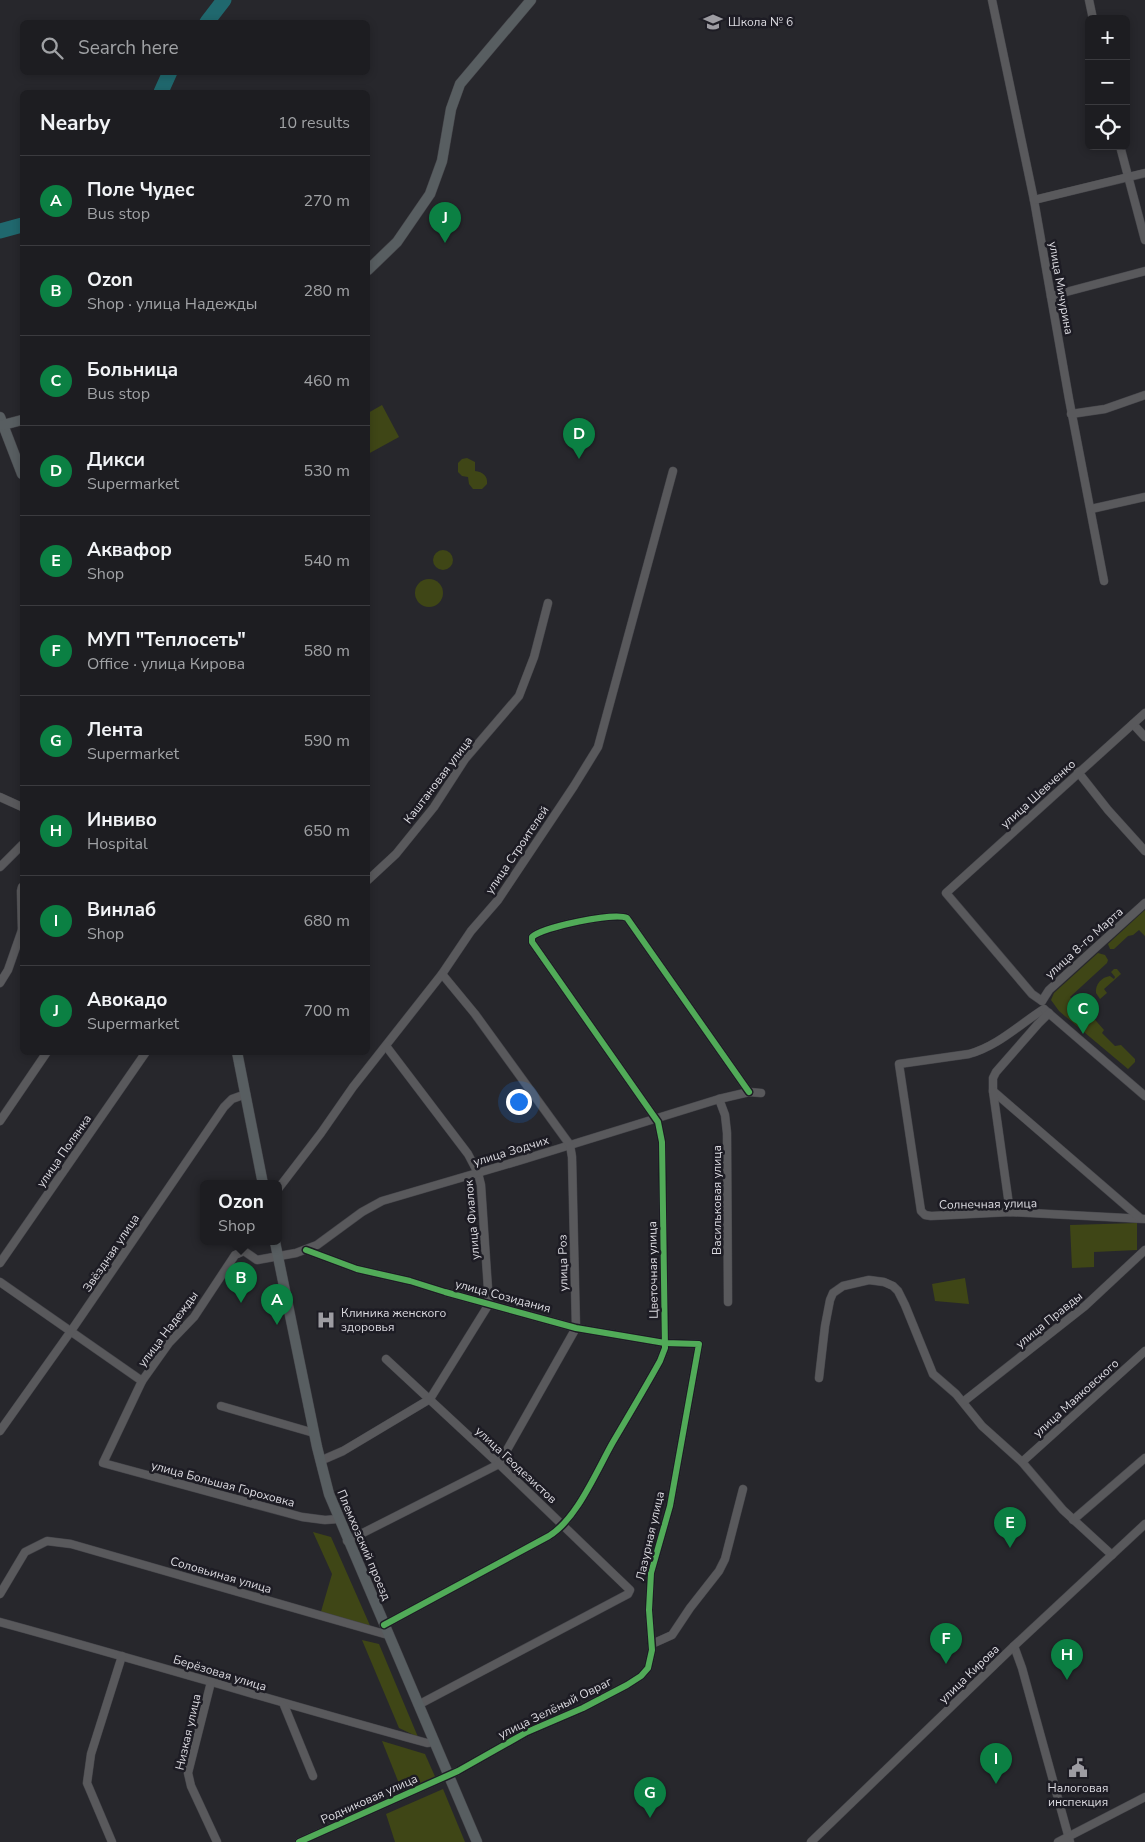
<!DOCTYPE html>
<meta charset="utf-8">
<style>
:root{--surface:#1d1d21;--page:#25262a;--text:#f1f3f6;--muted:#a0a2a5;--line:#3b3b3f;--accent:#0b8043}
body{margin:0;font-family:"Nunito Sans",sans-serif;background:var(--page);color:var(--text)}
.controls{position:absolute;right:15px;top:15px;display:grid;overflow:hidden;border-radius:8px;box-shadow:0 2px 8px #0003}
.controls button{width:45px;height:45px;display:grid;place-items:center;padding:0;border:0;border-bottom:1px solid var(--line);background:var(--surface);color:var(--text);font:25px sans-serif}
.you{position:absolute;left:518px;top:1101px;width:18px;height:18px;margin:-12px;border:4px solid #fff;border-radius:50%;background:#1a73e8;box-shadow:0 0 0 8px #1a73e833}
.badge{display:grid;place-items:center;width:32px;height:32px;border-radius:50%;background:var(--accent);color:#fff;font-size:16px;font-weight:700}
.pin{position:absolute;translate:-50% -41px;filter:drop-shadow(0 1px 2px #0008)}
.pin::after{content:'';position:absolute;top:26px;width:18px;height:15px;background:inherit;clip-path:polygon(0 0,100% 0,50% 100%)}
.popup{position:absolute;left:200px;top:1180px;width:82px;height:65px;box-sizing:border-box;display:grid;place-content:center;border-radius:8px;background:var(--surface);filter:drop-shadow(0 1px 4px #0005);font-size:16px;white-space:nowrap;color:var(--muted)}
.popup b{font-size:19px;color:var(--text)}
.popup::after{content:'';position:absolute;left:50%;top:100%;margin-left:-10px;border:10px solid transparent;border-top-color:var(--surface)}
.list{margin:0;padding:0;list-style:none}
h2{display:flex;justify-content:space-between;align-items:center;height:65px;margin:0;padding:0 20px;font-size:21px}
h2 small{font-size:16px;font-weight:400;color:var(--muted)}
.list li{display:grid;grid-template-columns:32px 1fr auto;gap:15px;align-items:center;box-sizing:border-box;height:90px;padding:0 20px;border-top:1px solid var(--line)}
.list b{display:block;font-size:19px;white-space:nowrap}
.list p{margin:0;font-size:16px;white-space:nowrap;color:var(--muted)}
.list em{font-size:16px;font-style:normal;color:var(--muted)}
.icon{flex:none;width:28px;height:28px;fill:none;stroke:currentColor;stroke-width:2;stroke-linecap:round;stroke-linejoin:round}
.map{position:relative;flex:none;width:1145px;height:1842px;overflow:hidden}
.search{position:absolute;background:var(--surface);box-shadow:0 2px 8px #0003;left:20px;top:20px;width:350px;height:55px;display:flex;align-items:center;gap:12px;box-sizing:border-box;padding:0 18px;border-radius:8px;color:var(--muted);font-size:19px}
.panel{position:absolute;background:var(--surface);box-shadow:0 2px 8px #0003;left:20px;top:90px;width:350px;height:965px;border-radius:8px}
.map>svg:first-child{display:block}
.green{fill:#3f4616}
.lines{fill:none;stroke-linecap:round;stroke-linejoin:round}
.river{stroke:#20686e;stroke-width:15}
.minor-casing{stroke:#45454a;stroke-width:9}
.major-casing{stroke:#45454a;stroke-width:11}
.minor{stroke:#59595c;stroke-width:8}
.major{stroke:#585e61;stroke-width:10}
.cycleway-casing{stroke:#1d1c24;stroke-width:9}
.cycleway{stroke:#51ab58;stroke-width:6}
.labels{text-anchor:middle;dominant-baseline:central;stroke-width:5;stroke-linejoin:round;paint-order:stroke}
.poi-label{font-size:12px;fill:#dcdbe1;stroke:#1d1c24;text-anchor:start}
.street-label{font-size:12px;fill:#dcdbe1;stroke:#1d1c24}
</style>
<div class="map">
<svg width="1145" height="1842" viewBox="0 0 1145 1842">
<rect width="100%" height="100%" fill="#27272c"/>
<!-- green -->
<g class="green">
<polygon points="382,405 399,437 368,454 368,413"/>
<path d="M467,458L475,462V471C483,472 488,476 487,484L482,489H473L469,484L468,477L462,476L458,472V463L462,459Z"/>
<circle cx="443" cy="560" r="10"/>
<circle cx="429" cy="593" r="14"/>
<polygon points="1145,910 1145,936 1139,930 1133,935 1128,936 1114,949 1110,949 1108,944"/>
<polygon points="1098,953 1105,955 1108,960 1107,963 1070,997 1083,1011 1095,1001 1098,1005 1090,1014 1104,1030 1102,1033 1115,1046 1121,1045 1135,1059 1135,1062 1128,1069 1059,1011 1051,1000 1054,993"/>
<path d="M1114,969H1117L1121,974L1104,989L1107,993L1100,999L1096,993C1095,984 1102,977 1110,976L1114,979L1115,977L1111,972Z"/>
<polygon points="1137,1223 1137,1250 1094,1252 1094,1267 1072,1268 1070,1225"/>
<polygon points="965,1278 969,1304 935,1301 932,1284"/>
<polygon points="313,1532 331,1537 372,1630 320,1615 332,1574"/>
<polygon points="362,1640 379,1644 418,1737 399,1728"/>
<polygon points="382,1741 425,1754 437,1781 404,1796"/>
<polygon points="443,1789 465,1842 395,1842 386,1814"/>
</g>
<g class="lines">
<!-- river -->
<g class="river">
<polyline points="207,22 224,0"/>
<polyline points="161,92 170,72"/>
<polyline points="0,231 22,225"/>
</g>
<!-- minor casing -->
<g class="minor-casing">
<g id="minor">
<polyline points="992,0 1034,200 1069,399 1104,581"/>
<polyline points="1089,0 1093,19"/>
<polyline points="1120,146 1145,240"/>
<polyline points="1034,200 1145,173"/>
<polyline points="1051,296 1145,271"/>
<polyline points="1071,414 1105,409 1145,395"/>
<polyline points="1091,509 1145,497"/>
<polyline points="1133,724 1145,737"/>
<polyline points="1078,772 1108,810 1145,851"/>
<polyline points="0,797 22,807"/>
<polyline points="0,867 22,845"/>
<polyline points="368,880 396,854 434,807 465,759 519,696 534,657 548,603"/>
<polyline points="22,887 21,891 22,931"/>
<polyline points="0,983 8,970 22,930"/>
<polyline points="1042,1001 1032,994 946,893 1145,713"/>
<polyline points="1042,1001 1049,990 1145,903"/>
<path d="M1044,1009C1020,1024 998,1046 969,1054L899,1064L921,1211L925,1215L931,1216L1010,1212L1145,1219"/>
<polyline points="1045,1010 1145,1096"/>
<polyline points="1049,1013 1038,1024 996,1072 993,1078 993,1091 1140,1218"/>
<polyline points="993,1091 1010,1212"/>
<polyline points="719,1099 725,1115 727,1133 728,1302"/>
<polyline points="0,1121 47,1052"/>
<polyline points="278,1189 321,1133 353,1087 442,974 471,931 498,900 574,786 598,747 673,471"/>
<polyline points="0,1263 146,1052"/>
<polyline points="0,1282 142,1381"/>
<polyline points="386,1359 499,1464 630,1590 628,1594 418,1705"/>
<polyline points="819,1378 825,1326 830,1300 833,1293 843,1286 869,1280 884,1282 893,1286 898,1291 905,1305 933,1374 956,1394 982,1426 1022,1462 1063,1510 1112,1555"/>
<polyline points="963,1402 1085,1306 1145,1250"/>
<polyline points="221,1406 314,1433"/>
<polyline points="0,1431 71,1331 224,1107 232,1099 246,1094"/>
<polyline points="320,1461 343,1451 430,1399 489,1304 481,1185 478,1173 468,1154 386,1046"/>
<polyline points="1022,1462 1145,1351"/>
<polyline points="338,1519 325,1520 302,1517 103,1463 142,1381 169,1343 194,1317 235,1255 244,1251 257,1260 296,1253 317,1245 362,1212 382,1201 525,1159 719,1099 749,1092 761,1093"/>
<polyline points="1073,1520 1145,1458"/>
<polyline points="347,1541 499,1464 576,1328 572,1157 570,1145 475,1014 442,974"/>
<polyline points="0,1594 25,1552 47,1541 71,1544 388,1635"/>
<path d="M0,1622C143,1661 284,1704 427,1743L435,1742"/>
<path d="M384,1625L549,1536C577,1519 597,1470 613,1442C629,1415 645,1388 660,1361L665,1348L662,1142L658,1122L532,942V937C543,927 614,912 627,918L749,1092"/>
<polyline points="652,1644 672,1635 690,1608 719,1571 725,1559 743,1489"/>
<polyline points="1014,1646 1022,1668 1070,1842"/>
<polyline points="211,1682 188,1773 191,1786 217,1842"/>
<polyline points="284,1705 313,1776"/>
<polyline points="112,1842 87,1783 91,1754 122,1656"/>
<polyline points="299,1842 458,1771 527,1732 583,1708 627,1685 641,1676 648,1668 652,1650 649,1610 651,1573 670,1506 699,1344 665,1343 576,1328 445,1292 410,1281 357,1269 306,1250"/>
<polyline points="811,1842 1014,1646 1145,1524"/>
<polyline points="1058,1842 1145,1797"/>
</g>
</g>
<!-- major casing -->
<g class="major-casing">
<g id="major">
<polyline points="368,270 397,242 430,194 442,161 451,109 460,84 531,0"/>
<polyline points="0,417 22,474"/>
<polyline points="3,425 22,420"/>
<polyline points="237,1052 263,1184"/>
<polyline points="275,1242 317,1447 329,1494 477,1842"/>
</g>
</g>
<!-- minor -->
<use href="#minor" class="minor"/>
<!-- major -->
<use href="#major" class="major"/>
<!-- cycleway casing -->
<g class="cycleway-casing">
<g id="cycleway">
<path d="M384,1625L549,1536C577,1519 597,1470 613,1442C629,1415 645,1388 660,1361L665,1348L662,1142L658,1122L532,942V937C543,927 614,912 627,918L749,1092"/>
<polyline points="299,1842 458,1771 527,1732 583,1708 627,1685 641,1676 648,1668 652,1650 649,1610 651,1573 670,1506 699,1344 665,1343 576,1328 445,1292 410,1281 357,1269 306,1250"/>
</g>
</g>
<!-- cycleway -->
<use href="#cycleway" class="cycleway"/>
</g>
<!-- icons -->
<defs>
<g id="school-bare" transform="scale(1.5)"><path d="M0-5L7-2L0 1L-7-2ZM-4 1L0 2.5L4 1V4Q0 6-4 4Z" fill="#9d9ca2" stroke="#1d1c24" stroke-width="2.5" paint-order="stroke"/></g>
<g id="hospital-bare" transform="scale(1.5)"><path d="M-5-5h3v3.5h4V-5h3V5h-3V1.5h-4V5h-3Z" fill="#9d9ca2" stroke="#1d1c24" stroke-width="2.5" paint-order="stroke"/></g>
<g id="civic-bare" transform="scale(1.5)"><path d="M-.6-6.5H3V-4.5H.6V-3L4-1V1h2V6H-6V1h2V-1L-.6-3ZM-1.2 2.5V6h2.4V2.5Z" fill="#9d9ca2" stroke="#1d1c24" stroke-width="2.5" paint-order="stroke"/></g>
</defs>
<g fill-rule="evenodd">
<use href="#school-bare" x="713" y="22"/>
<use href="#hospital-bare" x="326" y="1320"/>
<use href="#civic-bare" x="1078" y="1768"/>
</g>
<g class="labels">
<!-- poi labels -->
<g class="poi-label">
<text x="728" y="22">Школа № 6</text>
<text x="341" y="1313">Клиника женского<tspan x="341" dy="14">здоровья</tspan></text>
<text x="1078" y="1788" text-anchor="middle">Налоговая<tspan x="1078" dy="14">инспекция</tspan></text>
</g>
<!-- street labels -->
<g class="street-label">
<text transform="translate(1061 288) rotate(80)">улица Мичурина</text>
<text transform="translate(438 780) rotate(-53)">Каштановая улица</text>
<text transform="translate(1038 794) rotate(-42)">улица Шевченко</text>
<text transform="translate(517 850) rotate(-56)">улица Строителей</text>
<text transform="translate(1084 943) rotate(-42)">улица 8-го Марта</text>
<text transform="translate(64 1151) rotate(-55)">улица Полянка</text>
<text transform="translate(511 1151) rotate(-17)">улица Зодчих</text>
<text transform="translate(717 1200) rotate(-90)">Васильковая улица</text>
<text transform="translate(988 1204) rotate(-1)">Солнечная улица</text>
<text transform="translate(472 1220) rotate(-95)">улица Фиалок</text>
<text transform="translate(111 1253) rotate(-56)">Звёздная улица</text>
<text transform="translate(563 1263) rotate(-91)">улица Роз</text>
<text transform="translate(653 1270) rotate(-91)">Цветочная улица</text>
<text transform="translate(503 1296) rotate(15)">улица Созидания</text>
<text transform="translate(1049 1320) rotate(-39)">улица Правды</text>
<text transform="translate(168 1329) rotate(-53)">улица Надежды</text>
<text transform="translate(1076 1398) rotate(-42)">улица Маяковского</text>
<text transform="translate(516 1465) rotate(43)">улица Геодезистов</text>
<text transform="translate(223 1484) rotate(15)">улица Большая Гороховка</text>
<text transform="translate(650 1536) rotate(-77)">Лазурная улица</text>
<text transform="translate(364 1545) rotate(67)">Племхозский проезд</text>
<text transform="translate(221 1575) rotate(16)">Соловьиная улица</text>
<text transform="translate(220 1673) rotate(17)">Берёзовая улица</text>
<text transform="translate(969 1674) rotate(-44)">улица Кирова</text>
<text transform="translate(555 1708) rotate(-26)">улица Зелёный Овраг</text>
<text transform="translate(188 1732) rotate(-77)">Низкая улица</text>
<text transform="translate(369 1799) rotate(-24)">Родниковая улица</text>
</g>
</g>
</svg>
<div class="controls">
<button>+</button>
<button>−</button>
<button><svg class="icon" aria-label="locate" viewBox="0 0 24 24"><circle cx="12" cy="12" r="6"/><path d="M12 2v4M12 18v4M2 12h4M18 12h4"/></svg></button>
</div>
<div class="you"></div>
<div class="pin badge" style="left:277px;top:1325px">A</div>
<div class="pin badge" style="left:241px;top:1303px">B</div>
<div class="popup"><b>Ozon</b>Shop</div>
<div class="pin badge" style="left:1083px;top:1034px">C</div>
<div class="pin badge" style="left:579px;top:459px">D</div>
<div class="pin badge" style="left:1010px;top:1548px">E</div>
<div class="pin badge" style="left:946px;top:1664px">F</div>
<div class="pin badge" style="left:650px;top:1818px">G</div>
<div class="pin badge" style="left:1067px;top:1680px">H</div>
<div class="pin badge" style="left:996px;top:1784px">I</div>
<div class="pin badge" style="left:445px;top:243px">J</div>
<div class="search"><svg class="icon" aria-label="search" viewBox="0 0 24 24"><circle cx="10" cy="10" r="6"/><path d="M15 15l6 6"/></svg>Search here</div>
<section class="panel">
<h2>Nearby<small>10 results</small></h2>
<ul class="list">
<li><span class="badge">A</span><div><b>Поле Чудес</b><p>Bus stop</p></div><em>270 m</em></li>
<li><span class="badge">B</span><div><b>Ozon</b><p>Shop · улица Надежды</p></div><em>280 m</em></li>
<li><span class="badge">C</span><div><b>Больница</b><p>Bus stop</p></div><em>460 m</em></li>
<li><span class="badge">D</span><div><b>Дикси</b><p>Supermarket</p></div><em>530 m</em></li>
<li><span class="badge">E</span><div><b>Аквафор</b><p>Shop</p></div><em>540 m</em></li>
<li><span class="badge">F</span><div><b>МУП &quot;Теплосеть&quot;</b><p>Office · улица Кирова</p></div><em>580 m</em></li>
<li><span class="badge">G</span><div><b>Лента</b><p>Supermarket</p></div><em>590 m</em></li>
<li><span class="badge">H</span><div><b>Инвиво</b><p>Hospital</p></div><em>650 m</em></li>
<li><span class="badge">I</span><div><b>Винлаб</b><p>Shop</p></div><em>680 m</em></li>
<li><span class="badge">J</span><div><b>Авокадо</b><p>Supermarket</p></div><em>700 m</em></li>
</ul>
</section>
</div>
